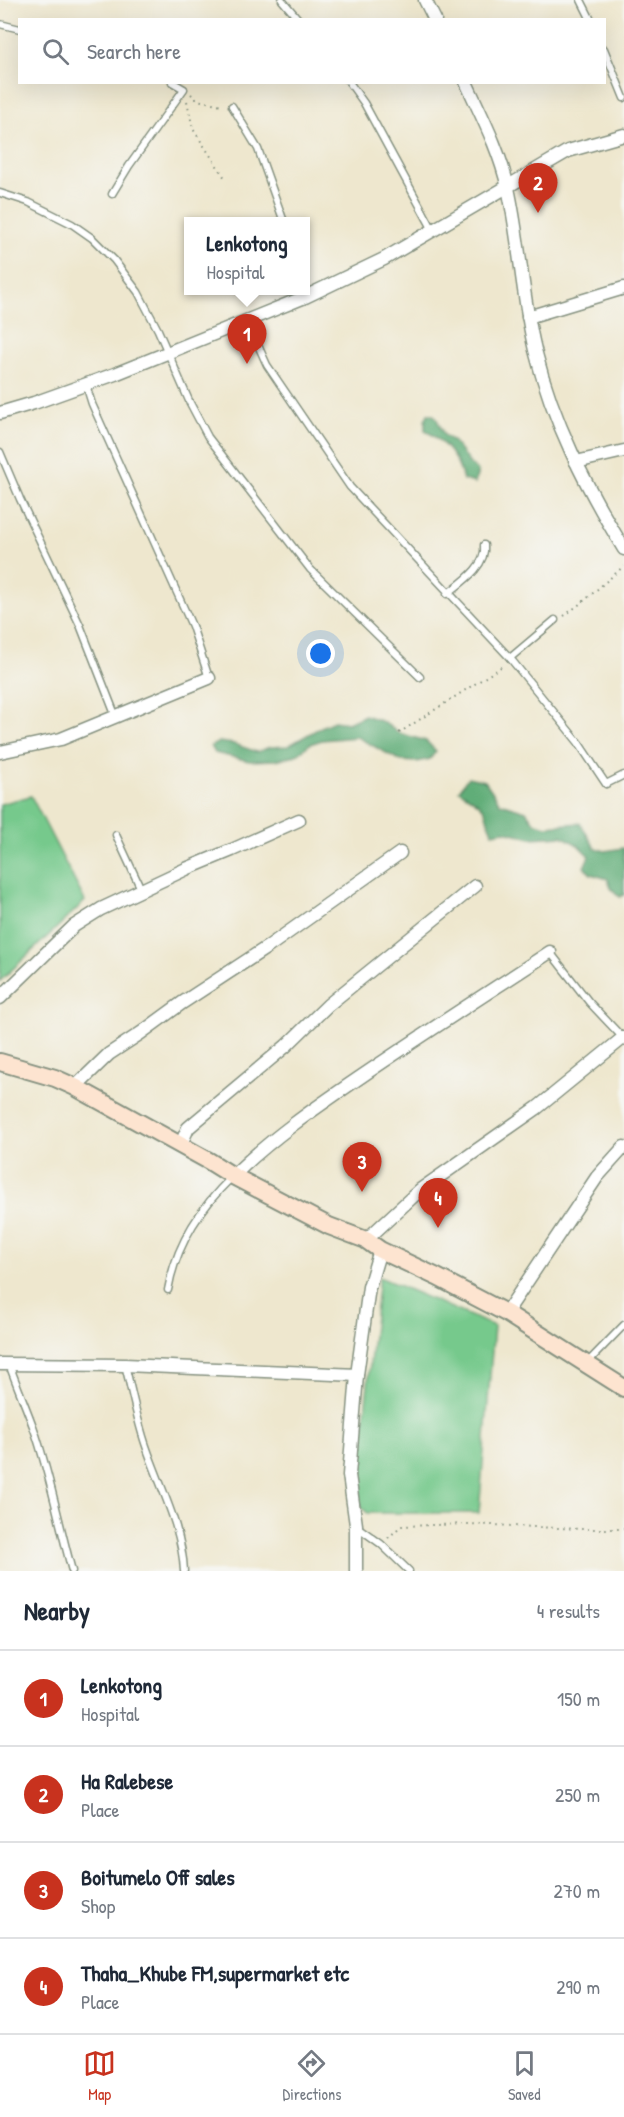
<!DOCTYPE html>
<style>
:root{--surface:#fff;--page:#f2f2f3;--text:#1f2937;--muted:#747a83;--line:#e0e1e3;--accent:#c8321e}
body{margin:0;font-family:"Patrick Hand",sans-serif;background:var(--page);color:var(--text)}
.you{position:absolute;left:321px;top:654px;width:21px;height:21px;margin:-15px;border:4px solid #fff;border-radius:50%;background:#1a73e8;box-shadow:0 0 0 9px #1a73e833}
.badge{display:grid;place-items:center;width:39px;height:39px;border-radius:50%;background:var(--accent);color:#fff;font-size:20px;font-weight:700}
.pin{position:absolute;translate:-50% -50px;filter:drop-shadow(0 2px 3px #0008)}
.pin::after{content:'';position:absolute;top:32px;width:21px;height:18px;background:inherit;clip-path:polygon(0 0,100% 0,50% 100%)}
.popup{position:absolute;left:184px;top:217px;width:126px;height:78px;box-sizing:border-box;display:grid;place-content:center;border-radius:0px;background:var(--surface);filter:drop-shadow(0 2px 4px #0005);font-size:20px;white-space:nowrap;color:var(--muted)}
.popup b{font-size:22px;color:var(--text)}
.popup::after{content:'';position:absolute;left:50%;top:100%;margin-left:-12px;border:12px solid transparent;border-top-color:var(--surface)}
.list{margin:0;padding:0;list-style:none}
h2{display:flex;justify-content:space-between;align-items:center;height:78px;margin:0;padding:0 24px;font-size:26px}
h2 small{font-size:20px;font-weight:400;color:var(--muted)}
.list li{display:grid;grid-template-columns:39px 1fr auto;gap:18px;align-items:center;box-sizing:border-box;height:96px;padding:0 24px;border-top:2px solid var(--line)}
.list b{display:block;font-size:22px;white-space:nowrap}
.list p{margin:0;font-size:20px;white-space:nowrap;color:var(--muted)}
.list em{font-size:20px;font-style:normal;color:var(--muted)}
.icon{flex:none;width:33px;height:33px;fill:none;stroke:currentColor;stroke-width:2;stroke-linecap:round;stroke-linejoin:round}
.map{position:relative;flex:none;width:624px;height:1571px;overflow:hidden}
.search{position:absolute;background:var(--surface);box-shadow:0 6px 24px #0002;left:18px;right:18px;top:18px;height:66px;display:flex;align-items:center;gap:15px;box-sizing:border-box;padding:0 21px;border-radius:0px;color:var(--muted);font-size:22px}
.sheet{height:462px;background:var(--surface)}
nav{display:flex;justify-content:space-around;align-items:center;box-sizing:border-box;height:84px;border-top:2px solid var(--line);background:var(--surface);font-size:16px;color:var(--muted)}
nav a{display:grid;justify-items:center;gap:3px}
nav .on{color:var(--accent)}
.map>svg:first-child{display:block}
.green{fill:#76c98c;stroke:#4a8360;stroke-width:1.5}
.forest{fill:#60ad78;stroke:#407556;stroke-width:1.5}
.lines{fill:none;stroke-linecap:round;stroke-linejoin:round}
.service-casing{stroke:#869281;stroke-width:9}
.minor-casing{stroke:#869281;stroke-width:15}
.secondary-casing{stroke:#869281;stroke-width:20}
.path{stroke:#869281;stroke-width:2;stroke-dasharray:1.5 4.5;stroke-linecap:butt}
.service{stroke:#fff;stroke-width:6}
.minor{stroke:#fff;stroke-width:12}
.secondary{stroke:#fde4d0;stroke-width:16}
</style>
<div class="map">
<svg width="624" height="1571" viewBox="0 0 624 1571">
<rect width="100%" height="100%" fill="#f6f6f2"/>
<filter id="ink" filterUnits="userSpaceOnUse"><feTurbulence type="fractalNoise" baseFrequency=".0167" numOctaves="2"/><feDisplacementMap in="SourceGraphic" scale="12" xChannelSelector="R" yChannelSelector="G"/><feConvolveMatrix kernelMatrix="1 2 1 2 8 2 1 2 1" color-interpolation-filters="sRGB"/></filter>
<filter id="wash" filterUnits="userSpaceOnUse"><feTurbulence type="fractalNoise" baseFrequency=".008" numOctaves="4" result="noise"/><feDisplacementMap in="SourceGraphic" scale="24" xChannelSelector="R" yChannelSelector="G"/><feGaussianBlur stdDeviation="1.35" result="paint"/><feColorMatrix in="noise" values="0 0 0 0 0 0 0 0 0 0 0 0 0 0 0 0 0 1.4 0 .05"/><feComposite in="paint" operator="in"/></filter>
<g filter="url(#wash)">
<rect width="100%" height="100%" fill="#eee7ce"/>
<!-- green -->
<g class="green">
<polygon points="31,796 85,901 0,981 0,804"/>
<polygon points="379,1277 494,1326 479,1513 367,1513 356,1500"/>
</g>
<!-- forest -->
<g class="forest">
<path d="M428,414H432L436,417L444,435L453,441L470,464L478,471L475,483L463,480C458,458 445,442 425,430V421Z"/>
<polygon points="365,715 383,722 399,733 426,741 436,751 430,759 417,762 401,761 357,737 322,740 310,744 296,755 276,760 249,761 215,753 211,746 219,742 234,744 257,752 270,747 288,746 323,726 334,721 348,723"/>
<path d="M468,777L485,781L500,803L526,811L534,822L546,826L580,823L595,848L605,851L624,848V895L620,897L611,888L608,879L591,874L584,867L589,856L578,845L562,836L531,838L505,831L493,833C487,824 488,816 484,809C478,801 468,796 459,790Z"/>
</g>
</g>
<g filter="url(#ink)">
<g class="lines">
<!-- service casing -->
<g class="service-casing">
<g id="service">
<polyline points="282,0 299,20"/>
<polyline points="581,0 591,20"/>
<polyline points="0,24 20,29"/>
<polyline points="604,49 624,98"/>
<polyline points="349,82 364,103 433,230"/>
<polyline points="232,106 258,149 284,222"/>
<polyline points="0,193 28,202 72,224 92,238 114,260 138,292 158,330 190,403 208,437 310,569 420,677"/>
<polyline points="112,194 129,166 184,89 172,82"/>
<polyline points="247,321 267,365 350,487 510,658 578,742 606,784 624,775"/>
<polyline points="86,385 92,404 192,626 209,678"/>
<polyline points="0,452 20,499 80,625 116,717"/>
<path d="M447,594C462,582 487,566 484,545"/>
<polyline points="510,658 555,620"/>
<polyline points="116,835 141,889"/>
<polyline points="550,952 589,1002 623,1038"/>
<path d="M168,1290C176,1245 200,1208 232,1177"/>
<polyline points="587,1363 624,1325"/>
<path d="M9,1364C17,1386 26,1407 34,1429C50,1475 59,1524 72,1571"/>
<path d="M125,1365C132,1392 137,1420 146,1446C160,1487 182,1527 184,1571"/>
<polyline points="356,1526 381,1544 409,1571"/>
</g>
</g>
<!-- minor casing -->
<g class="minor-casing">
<g id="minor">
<polyline points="425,0 435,20"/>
<path d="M466,82C482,117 500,151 508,188C520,242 522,297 535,350C553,422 586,487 624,549"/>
<polyline points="528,317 624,288"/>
<polyline points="0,413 34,403 115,374 305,297 384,259 568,151 624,135"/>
<polyline points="576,462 624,451"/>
<polyline points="0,752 61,739 209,678"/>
<polyline points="0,998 74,926 101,909 186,869 232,850 299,820"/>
<polyline points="75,1087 109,1054 141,1033 182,1003 269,946 400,853"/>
<polyline points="180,1146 188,1128 195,1122 286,1046 328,1005 475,886"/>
<path d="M233,1176C270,1139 315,1108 359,1078C422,1035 486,994 550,952"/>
<polyline points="366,1240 420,1190 537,1108 623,1038"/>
<polyline points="506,1313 597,1177 624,1147"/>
<polyline points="0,1364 125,1365 357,1375"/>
<polyline points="356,1571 356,1525 349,1475 357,1375 369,1287 380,1250"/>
</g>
</g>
<!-- secondary casing -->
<g class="secondary-casing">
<polyline id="secondary" points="0,1062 55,1078 75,1087 209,1161 233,1176 329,1226 366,1240 380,1250 437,1277 506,1313 624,1388"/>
</g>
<!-- path -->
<g class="path">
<polyline points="191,94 197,100 222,105"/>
<polyline points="187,101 193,129 225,178"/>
<polyline points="564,616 585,600 624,566"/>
<polyline points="399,733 504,665"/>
<polyline points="388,1538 401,1526 468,1524 581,1529 624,1529"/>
</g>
<!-- service -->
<use href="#service" class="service"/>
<!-- minor -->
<use href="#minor" class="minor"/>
<!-- secondary -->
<use href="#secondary" class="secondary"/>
</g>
</g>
</svg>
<div class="you"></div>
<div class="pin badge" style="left:247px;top:364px">1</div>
<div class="popup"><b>Lenkotong</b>Hospital</div>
<div class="pin badge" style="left:538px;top:213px">2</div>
<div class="pin badge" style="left:362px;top:1192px">3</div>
<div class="pin badge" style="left:438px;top:1228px">4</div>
<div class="search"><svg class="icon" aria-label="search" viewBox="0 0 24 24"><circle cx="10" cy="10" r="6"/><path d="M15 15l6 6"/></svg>Search here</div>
</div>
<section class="sheet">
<h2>Nearby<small>4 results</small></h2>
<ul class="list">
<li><span class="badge">1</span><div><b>Lenkotong</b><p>Hospital</p></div><em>150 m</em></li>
<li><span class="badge">2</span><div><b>Ha Ralebese</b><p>Place</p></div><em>250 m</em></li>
<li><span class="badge">3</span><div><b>Boitumelo Off sales</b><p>Shop</p></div><em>270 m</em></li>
<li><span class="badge">4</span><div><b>Thaha_Khube FM,supermarket etc</b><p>Place</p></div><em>290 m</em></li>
</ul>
</section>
<nav>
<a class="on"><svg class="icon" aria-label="map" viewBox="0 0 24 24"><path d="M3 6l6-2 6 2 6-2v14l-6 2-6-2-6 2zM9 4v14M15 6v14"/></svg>Map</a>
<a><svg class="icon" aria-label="directions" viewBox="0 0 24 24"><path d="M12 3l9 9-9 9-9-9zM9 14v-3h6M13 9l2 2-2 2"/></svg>Directions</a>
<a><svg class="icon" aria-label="saved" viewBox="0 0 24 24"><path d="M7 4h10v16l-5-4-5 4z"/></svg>Saved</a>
</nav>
